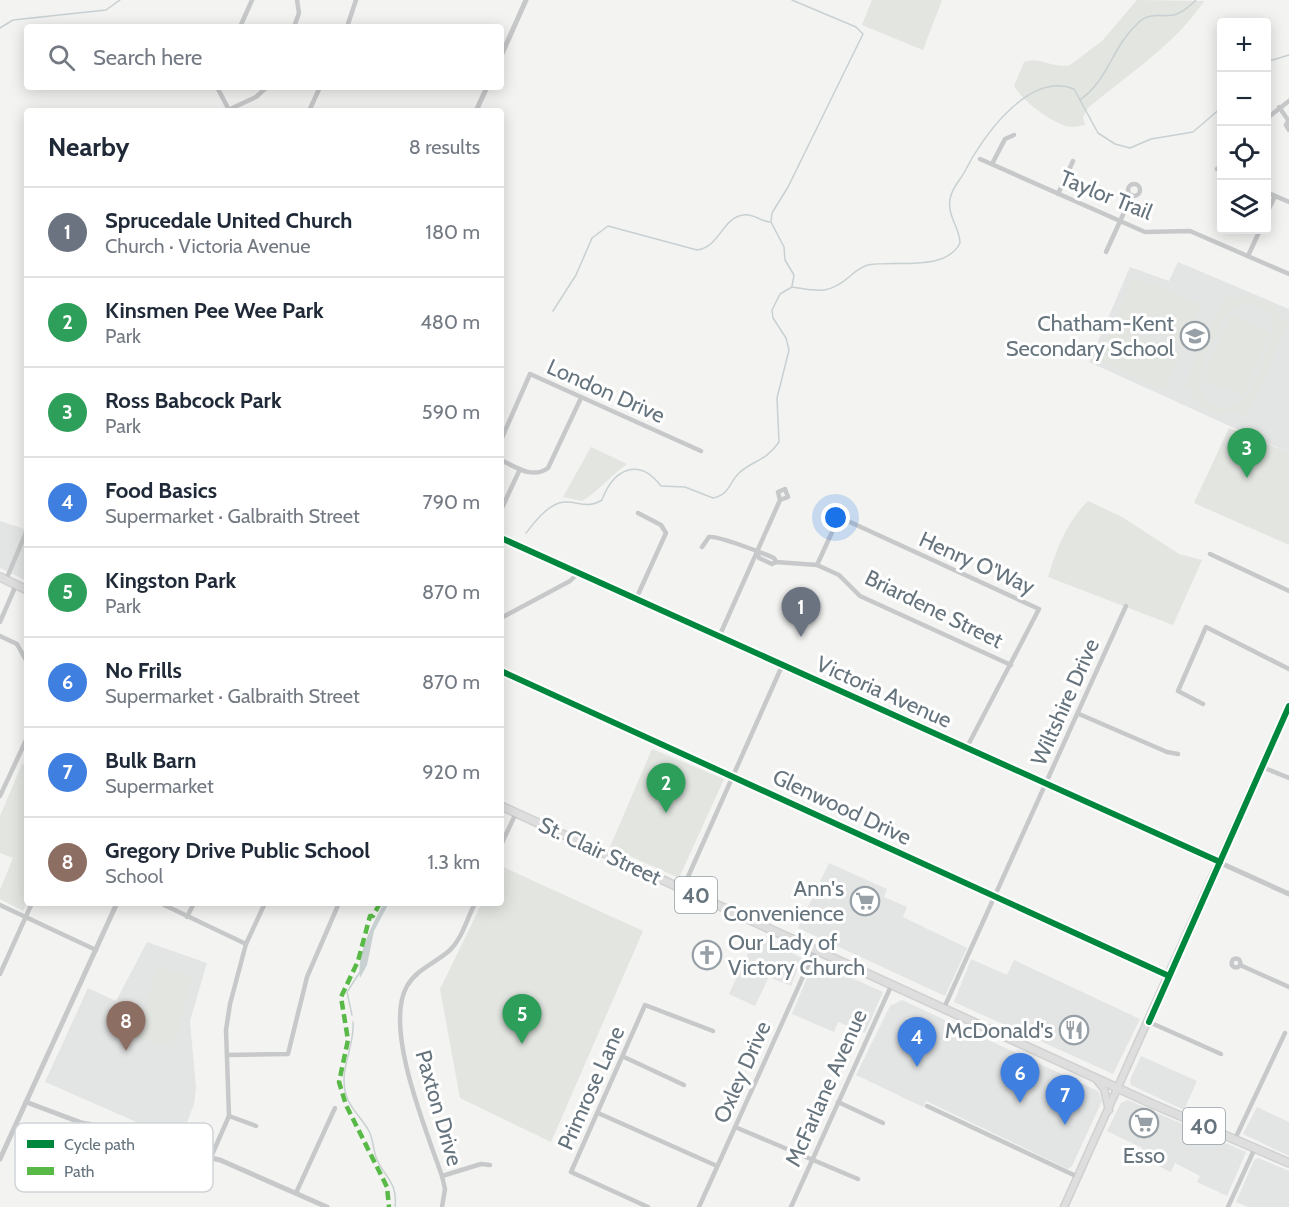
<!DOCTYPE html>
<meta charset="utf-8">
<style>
:root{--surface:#fff;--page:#f6f6f7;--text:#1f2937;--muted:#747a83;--line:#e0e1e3;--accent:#555f69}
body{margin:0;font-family:Cabin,sans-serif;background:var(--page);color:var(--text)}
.controls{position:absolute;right:18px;top:18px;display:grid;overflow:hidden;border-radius:6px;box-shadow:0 3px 15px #0003}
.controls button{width:54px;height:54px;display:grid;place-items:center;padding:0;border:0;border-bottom:2px solid var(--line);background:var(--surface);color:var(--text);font:30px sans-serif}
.you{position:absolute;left:836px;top:518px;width:21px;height:21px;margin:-15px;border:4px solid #fff;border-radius:50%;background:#1a73e8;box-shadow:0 0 0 9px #1a73e833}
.badge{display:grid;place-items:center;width:39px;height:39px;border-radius:50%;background:var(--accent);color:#fff;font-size:20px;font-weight:700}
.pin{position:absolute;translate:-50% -50px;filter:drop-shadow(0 2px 3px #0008)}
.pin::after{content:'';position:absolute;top:32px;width:21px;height:18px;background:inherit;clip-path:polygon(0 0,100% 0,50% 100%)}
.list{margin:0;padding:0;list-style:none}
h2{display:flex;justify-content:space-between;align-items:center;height:78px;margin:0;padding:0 24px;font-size:26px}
h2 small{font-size:20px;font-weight:400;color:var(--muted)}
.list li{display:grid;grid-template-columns:39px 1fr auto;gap:18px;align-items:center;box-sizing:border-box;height:90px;padding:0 24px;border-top:2px solid var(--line)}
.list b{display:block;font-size:22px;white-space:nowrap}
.list p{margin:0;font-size:20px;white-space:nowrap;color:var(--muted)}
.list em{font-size:20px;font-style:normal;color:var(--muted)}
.icon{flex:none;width:33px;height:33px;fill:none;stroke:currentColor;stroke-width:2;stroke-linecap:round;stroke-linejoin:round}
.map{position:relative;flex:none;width:1289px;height:1207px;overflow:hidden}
.search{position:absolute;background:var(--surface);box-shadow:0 3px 15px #0003;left:24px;top:24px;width:480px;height:66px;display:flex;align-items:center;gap:15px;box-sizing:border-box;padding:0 21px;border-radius:6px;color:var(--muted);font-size:22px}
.panel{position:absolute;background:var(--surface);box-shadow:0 3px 15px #0003;left:24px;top:108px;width:480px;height:798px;border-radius:6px}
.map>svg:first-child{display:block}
.built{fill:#e3e4e4}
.green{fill:#e2e5e0;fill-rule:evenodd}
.water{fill:#c8d0d2}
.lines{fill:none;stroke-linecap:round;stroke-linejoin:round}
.stream{stroke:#c8d0d2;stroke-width:1.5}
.secondary-casing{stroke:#d0d0d0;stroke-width:9}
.primary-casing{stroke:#d0d1d1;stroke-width:10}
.minor{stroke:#c7c8c9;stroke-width:4.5}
.tertiary{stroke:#c7c8c9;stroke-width:5}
.secondary{stroke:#dddedd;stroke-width:6}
.primary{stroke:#dddedd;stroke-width:7}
.quiet{stroke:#58b947;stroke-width:4.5;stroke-dasharray:9 4.5;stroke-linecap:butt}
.cycleway-casing{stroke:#fff;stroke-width:10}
.cycleway{stroke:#00873e;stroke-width:6}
.labels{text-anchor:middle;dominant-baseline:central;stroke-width:6;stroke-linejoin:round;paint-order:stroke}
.shield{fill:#fff;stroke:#949ea5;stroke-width:1.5}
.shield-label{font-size:21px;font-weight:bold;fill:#66747e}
.street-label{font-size:22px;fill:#66747e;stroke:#fff}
.poi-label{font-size:22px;fill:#66747e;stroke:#fff;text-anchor:end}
.key{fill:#fff;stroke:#d1d5d8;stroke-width:1.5}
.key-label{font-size:16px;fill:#66747e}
</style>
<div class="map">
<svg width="1289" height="1207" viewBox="0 0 1289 1207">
<rect width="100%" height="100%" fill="#f3f3f1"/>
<!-- built -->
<g class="built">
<polygon points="1178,262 1289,309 1289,453 1089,362 1130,267 1169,281"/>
<polygon points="0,521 27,530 27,581 0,568"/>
<polygon points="829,863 887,889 884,897 907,907 903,917 967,948 945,996 798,928"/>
<polygon points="756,936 802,958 791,986 769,977 755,1006 729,994"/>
<polygon points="147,942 207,963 190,1021 196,1088 194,1104 180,1141 45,1082 88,988 116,1001"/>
<polygon points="971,959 1007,975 1014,960 1140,1019 1113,1074 954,1002"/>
<polygon points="814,961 883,992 865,1033 838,1022 834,1032 792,1014"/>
<polygon points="902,1000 1098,1091 1102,1101 1072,1166 1068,1169 926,1101 923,1107 856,1075 890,1006"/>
<polygon points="1141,1056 1197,1081 1184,1110 1131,1085 1130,1080"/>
<polygon points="1128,1100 1246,1152 1227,1196 1197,1182 1200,1176 1175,1163 1171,1172 1139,1157 1142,1148 1107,1131 1121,1103"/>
<polygon points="1257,1107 1289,1122 1289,1156 1243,1134"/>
<polygon points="1258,1158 1289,1171 1289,1207 1248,1207 1236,1202 1254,1160"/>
</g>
<!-- green -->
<g class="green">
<polygon points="872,0 942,0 923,50 862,25"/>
<path d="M1137,0L1204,1C1176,44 1127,75 1088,108L1083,117L1085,125C1079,126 1072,128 1066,126C1048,120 1024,102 1014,86L1024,62C1039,56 1054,69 1070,65L1102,41Z"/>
<polygon points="1133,276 1201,304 1185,345 1116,317"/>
<path d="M1227,294L1233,296V299C1254,292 1274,299 1281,321L1283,319L1289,322L1247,416C1234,410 1220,419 1206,410C1195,404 1195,392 1183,387ZM1246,303C1289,308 1271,342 1260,367C1255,379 1251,396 1240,403C1232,408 1221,409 1213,405C1180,388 1218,333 1229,310Z"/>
<polygon points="1231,314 1271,332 1243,396 1203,379"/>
<polygon points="1113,324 1181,356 1164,391 1096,359"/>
<polygon points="1229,428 1289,453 1289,545 1194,503"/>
<path d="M591,447L627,464C611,475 599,491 582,501L563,497Z"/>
<path d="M1088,501L1122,517L1179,554L1202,560L1173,625L1048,577C1057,548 1066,523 1088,501Z"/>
<polygon points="652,749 724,779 679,878 610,847"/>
<polygon points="22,764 27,767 27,903 23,911 0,899 0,890 13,858 0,853 0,816"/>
<polygon points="501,866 643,931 551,1142 460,1098 440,989 482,903 501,903"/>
<polygon points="157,966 193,976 173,1048 137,1038"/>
</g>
<!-- water -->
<path class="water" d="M384,903H389L374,931L367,965L360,978C357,953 372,925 384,903Z"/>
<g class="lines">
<!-- stream -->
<g class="stream">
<polyline points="0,28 13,20 106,10 120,0"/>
<polyline points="1266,62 1289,55"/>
<path d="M1080,100C1110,78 1111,48 1138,23C1151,10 1164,19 1177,14C1184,11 1191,5 1196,0"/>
<polyline points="792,286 794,275 785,260 784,247 771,222 772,213 788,187 863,34 856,27 792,0"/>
<path d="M553,311L576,275L592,238L608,226L697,250C720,247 722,218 743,215C754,213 761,222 770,222"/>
<path d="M526,533C534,523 546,507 559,503C575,498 584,511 602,500C613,470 638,456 661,486L685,487L713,498C729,495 729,483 739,473C753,460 765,462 779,442L777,398L789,350L786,338L773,318L772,310L780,294L792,287C817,291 828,295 849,277C855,272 860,267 868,265C895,260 946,272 960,243C960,228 947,216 950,199C952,187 960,181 965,171C982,137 1029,71 1074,89L1098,133L1115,144L1130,148L1151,139L1193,132L1222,107"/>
<polyline points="352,1015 347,992 360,972"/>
<path d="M353,1022C355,1050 336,1072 348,1100C353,1111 363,1120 369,1131C373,1139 373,1148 376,1157C384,1178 398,1181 395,1207"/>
</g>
<!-- secondary casing -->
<g class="secondary-casing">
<g id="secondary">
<polyline points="1096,1079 1104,1089 1109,1110"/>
<polyline points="1064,1207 1289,706"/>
</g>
</g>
<!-- primary casing -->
<g class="primary-casing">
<g id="primary">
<polyline points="0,577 27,590"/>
<polyline points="501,806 1148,1102 1289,1163"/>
</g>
</g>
<!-- minor -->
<g class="minor">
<polyline points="240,27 252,0"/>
<polyline points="294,27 299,13 297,0"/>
<polyline points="347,27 356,0"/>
<polyline points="217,87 229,110"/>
<polyline points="1279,107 1288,120"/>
<polyline points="226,111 256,97 267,87"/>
<polyline points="309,111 320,87"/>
<polyline points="1266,119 1289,101"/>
<polyline points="1289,120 1286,125 1289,130"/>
<polyline points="980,159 1145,232 1190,231 1289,274"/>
<polyline points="992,164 1005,139 1014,135"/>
<polyline points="1222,165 1217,169 1222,171"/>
<circle cx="1134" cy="190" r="6"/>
<polyline points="1266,192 1289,202"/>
<polyline points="1058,194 1073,161"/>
<polyline points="1266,215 1275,196"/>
<polyline points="1106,252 1132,195"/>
<polyline points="1248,256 1260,230"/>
<polyline points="501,440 530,374 701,451"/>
<path d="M501,460C517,468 533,479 548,468L581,398"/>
<polyline points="501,510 520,469"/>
<path d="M702,547L709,537C717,535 765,554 774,558L776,562"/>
<polyline points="757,552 759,558 772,564 776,562 817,565 839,575 860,596 1011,665"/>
<polyline points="1210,554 1289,591"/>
<path d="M817,565L839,517L1039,609C1014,656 991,702 966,749"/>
<polyline points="6,580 27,530"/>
<polyline points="636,599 666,533 661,525 638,513"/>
<polyline points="501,618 570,581 577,574"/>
<polyline points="0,622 16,585"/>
<polyline points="0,636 17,644 27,662"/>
<polyline points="719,637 780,500 778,492 785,489 788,497 780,500"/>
<polyline points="501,671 1169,976"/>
<polyline points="1203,704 1178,691 1206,627 1289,669"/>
<polyline points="1079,714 1167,752 1178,754"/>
<polyline points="1262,767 1289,778"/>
<polyline points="0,796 27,738"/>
<polyline points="501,845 516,813"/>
<polyline points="683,888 782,666"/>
<polyline points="160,903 246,944"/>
<polyline points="0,905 96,950"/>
<polyline points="187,917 194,903"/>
<circle cx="1236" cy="963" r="4.5"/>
<polyline points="1240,965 1289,987"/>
<polyline points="0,974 32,903"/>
<polyline points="944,1008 1126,606"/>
<polyline points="1149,1022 1221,1054"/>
<polyline points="228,1055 288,1054 307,977 339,903"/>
<polyline points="624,1057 684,1085"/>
<polyline points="838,1102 883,1123"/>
<polyline points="927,1106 1078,1177"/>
<polyline points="598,1113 717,1166"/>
<polyline points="229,1116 256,1126"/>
<polyline points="735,1127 858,1179"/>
<polyline points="1235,1139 1285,1033"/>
<polyline points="211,1157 229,1116 226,1030 230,1004 246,944 265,903"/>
<polyline points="442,1176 481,1164 490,1165"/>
<polyline points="296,1193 335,1108"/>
<path d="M442,1207L445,1189L442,1176C427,1132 383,1028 407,986C417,969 435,963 449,951C462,939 467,919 475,903"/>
<polyline points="648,1207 571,1172 645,1005 713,1031"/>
<polyline points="699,1207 815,950"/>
<polyline points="791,1207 892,984"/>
<polyline points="1228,1207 1255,1148"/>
</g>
<!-- tertiary -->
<g class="tertiary">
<polyline points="501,56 526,0"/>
<polyline points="476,111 487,87"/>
<polyline points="501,538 1289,894"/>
<polyline points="26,1102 82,1123 124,1130 185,1152 220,1160 327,1207"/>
<polyline points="0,1159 117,903"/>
</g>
<!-- secondary -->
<use href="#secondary" class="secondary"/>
<!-- primary -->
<use href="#primary" class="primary"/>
<!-- quiet -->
<polyline class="quiet" points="380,903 373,916 370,916 358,961 341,997 348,1040 339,1082 346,1105 387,1187 389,1207"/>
<!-- cycleway casing -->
<g class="cycleway-casing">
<g id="cycleway">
<polyline points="501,538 1220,862"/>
<polyline points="501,671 1169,976"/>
<polyline points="1149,1022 1289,706"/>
</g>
</g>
<!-- cycleway -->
<use href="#cycleway" class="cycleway"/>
</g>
<!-- icons -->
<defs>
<g id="school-ring" transform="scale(1.5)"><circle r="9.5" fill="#fff" stroke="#97a0a6" stroke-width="1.5"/><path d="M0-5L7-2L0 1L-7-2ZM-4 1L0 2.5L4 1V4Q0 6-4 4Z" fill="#97a0a6"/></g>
<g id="supermarket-ring" transform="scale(1.5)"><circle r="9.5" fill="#fff" stroke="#97a0a6" stroke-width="1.5"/><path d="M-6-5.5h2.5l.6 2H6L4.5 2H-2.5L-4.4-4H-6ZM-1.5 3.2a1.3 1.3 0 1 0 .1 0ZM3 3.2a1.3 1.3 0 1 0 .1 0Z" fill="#97a0a6"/></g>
<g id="church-ring" transform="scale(1.5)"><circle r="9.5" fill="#fff" stroke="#97a0a6" stroke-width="1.5"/><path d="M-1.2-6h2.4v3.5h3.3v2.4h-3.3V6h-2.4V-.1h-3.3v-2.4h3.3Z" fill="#97a0a6"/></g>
<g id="restaurant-ring" transform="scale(1.5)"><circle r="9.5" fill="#fff" stroke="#97a0a6" stroke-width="1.5"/><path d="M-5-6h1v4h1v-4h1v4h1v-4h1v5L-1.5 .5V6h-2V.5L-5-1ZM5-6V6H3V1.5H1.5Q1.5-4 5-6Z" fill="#97a0a6"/></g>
</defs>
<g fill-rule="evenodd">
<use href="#school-ring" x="1195" y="336"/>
<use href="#supermarket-ring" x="865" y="901"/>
<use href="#church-ring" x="707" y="955"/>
<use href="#restaurant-ring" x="1074" y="1030"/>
<use href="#supermarket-ring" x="1144" y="1123"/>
</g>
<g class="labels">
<!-- shield labels -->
<g class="shield">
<rect x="675" y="877" width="42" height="36" rx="4.5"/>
<rect x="1183" y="1108" width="42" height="36" rx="4.5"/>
</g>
<g class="shield-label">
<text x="696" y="895">40</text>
<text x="1204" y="1126">40</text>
</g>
<!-- street labels -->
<g class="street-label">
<text transform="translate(1106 195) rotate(22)">Taylor Trail</text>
<text transform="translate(606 391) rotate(24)">London Drive</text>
<text transform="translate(977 563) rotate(24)">Henry O'Way</text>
<text transform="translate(934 609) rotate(26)">Briardene Street</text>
<text transform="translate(884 692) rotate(24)">Victoria Avenue</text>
<text transform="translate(1065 702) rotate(-66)">Wiltshire Drive</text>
<text transform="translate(842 807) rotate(25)">Glenwood Drive</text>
<text transform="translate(600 851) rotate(25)">St. Clair Street</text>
<text transform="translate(742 1072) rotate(-66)">Oxley Drive</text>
<text transform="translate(591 1088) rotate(-66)">Primrose Lane</text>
<text transform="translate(826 1088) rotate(-66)">McFarlane Avenue</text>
<text transform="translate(439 1108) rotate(74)">Paxton Drive</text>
</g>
<!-- poi labels -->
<g class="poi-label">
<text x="1174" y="323">Chatham-Kent<tspan x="1174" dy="25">Secondary School</tspan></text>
<text x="844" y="888">Ann's<tspan x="844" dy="25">Convenience</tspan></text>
<text x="728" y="942" text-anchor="start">Our Lady of<tspan x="728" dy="25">Victory Church</tspan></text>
<text x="1053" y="1030">McDonald's</text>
<text x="1144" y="1155" text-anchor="middle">Esso</text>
</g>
</g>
<!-- legend -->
<rect x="15" y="1123" width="198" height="69" rx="9" class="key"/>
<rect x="27" y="1140" width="27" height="8" fill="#00873e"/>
<rect x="27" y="1167" width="27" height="8" fill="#58b947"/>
<g class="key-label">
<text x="64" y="1150">Cycle path</text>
<text x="64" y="1177">Path</text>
</g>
</svg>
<div class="controls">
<button>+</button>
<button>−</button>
<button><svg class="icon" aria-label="locate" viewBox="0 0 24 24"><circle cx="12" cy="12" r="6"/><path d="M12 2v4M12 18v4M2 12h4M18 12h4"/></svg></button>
<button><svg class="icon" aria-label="layers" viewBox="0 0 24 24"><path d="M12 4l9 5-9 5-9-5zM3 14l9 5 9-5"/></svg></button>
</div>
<div class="you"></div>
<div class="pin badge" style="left:801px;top:637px;background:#6b7280">1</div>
<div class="pin badge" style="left:666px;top:813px;background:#2e9e5b">2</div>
<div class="pin badge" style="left:1247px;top:478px;background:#2e9e5b">3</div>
<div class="pin badge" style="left:917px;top:1067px;background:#3f7fe0">4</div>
<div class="pin badge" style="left:522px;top:1044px;background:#2e9e5b">5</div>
<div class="pin badge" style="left:1020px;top:1103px;background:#3f7fe0">6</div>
<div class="pin badge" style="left:1065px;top:1125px;background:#3f7fe0">7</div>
<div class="pin badge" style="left:126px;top:1051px;background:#8d6e63">8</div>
<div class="search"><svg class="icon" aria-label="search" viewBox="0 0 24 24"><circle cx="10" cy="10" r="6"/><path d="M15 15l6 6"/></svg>Search here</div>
<section class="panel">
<h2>Nearby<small>8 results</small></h2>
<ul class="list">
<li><span class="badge" style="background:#6b7280">1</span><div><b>Sprucedale United Church</b><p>Church · Victoria Avenue</p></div><em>180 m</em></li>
<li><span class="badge" style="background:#2e9e5b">2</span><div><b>Kinsmen Pee Wee Park</b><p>Park</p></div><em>480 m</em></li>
<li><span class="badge" style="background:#2e9e5b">3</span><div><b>Ross Babcock Park</b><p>Park</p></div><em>590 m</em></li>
<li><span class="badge" style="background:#3f7fe0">4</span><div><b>Food Basics</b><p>Supermarket · Galbraith Street</p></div><em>790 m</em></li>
<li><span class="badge" style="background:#2e9e5b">5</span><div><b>Kingston Park</b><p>Park</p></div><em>870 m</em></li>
<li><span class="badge" style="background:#3f7fe0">6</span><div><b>No Frills</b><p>Supermarket · Galbraith Street</p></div><em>870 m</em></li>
<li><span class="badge" style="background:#3f7fe0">7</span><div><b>Bulk Barn</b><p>Supermarket</p></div><em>920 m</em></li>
<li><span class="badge" style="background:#8d6e63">8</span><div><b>Gregory Drive Public School</b><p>School</p></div><em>1.3 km</em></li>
</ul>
</section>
</div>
